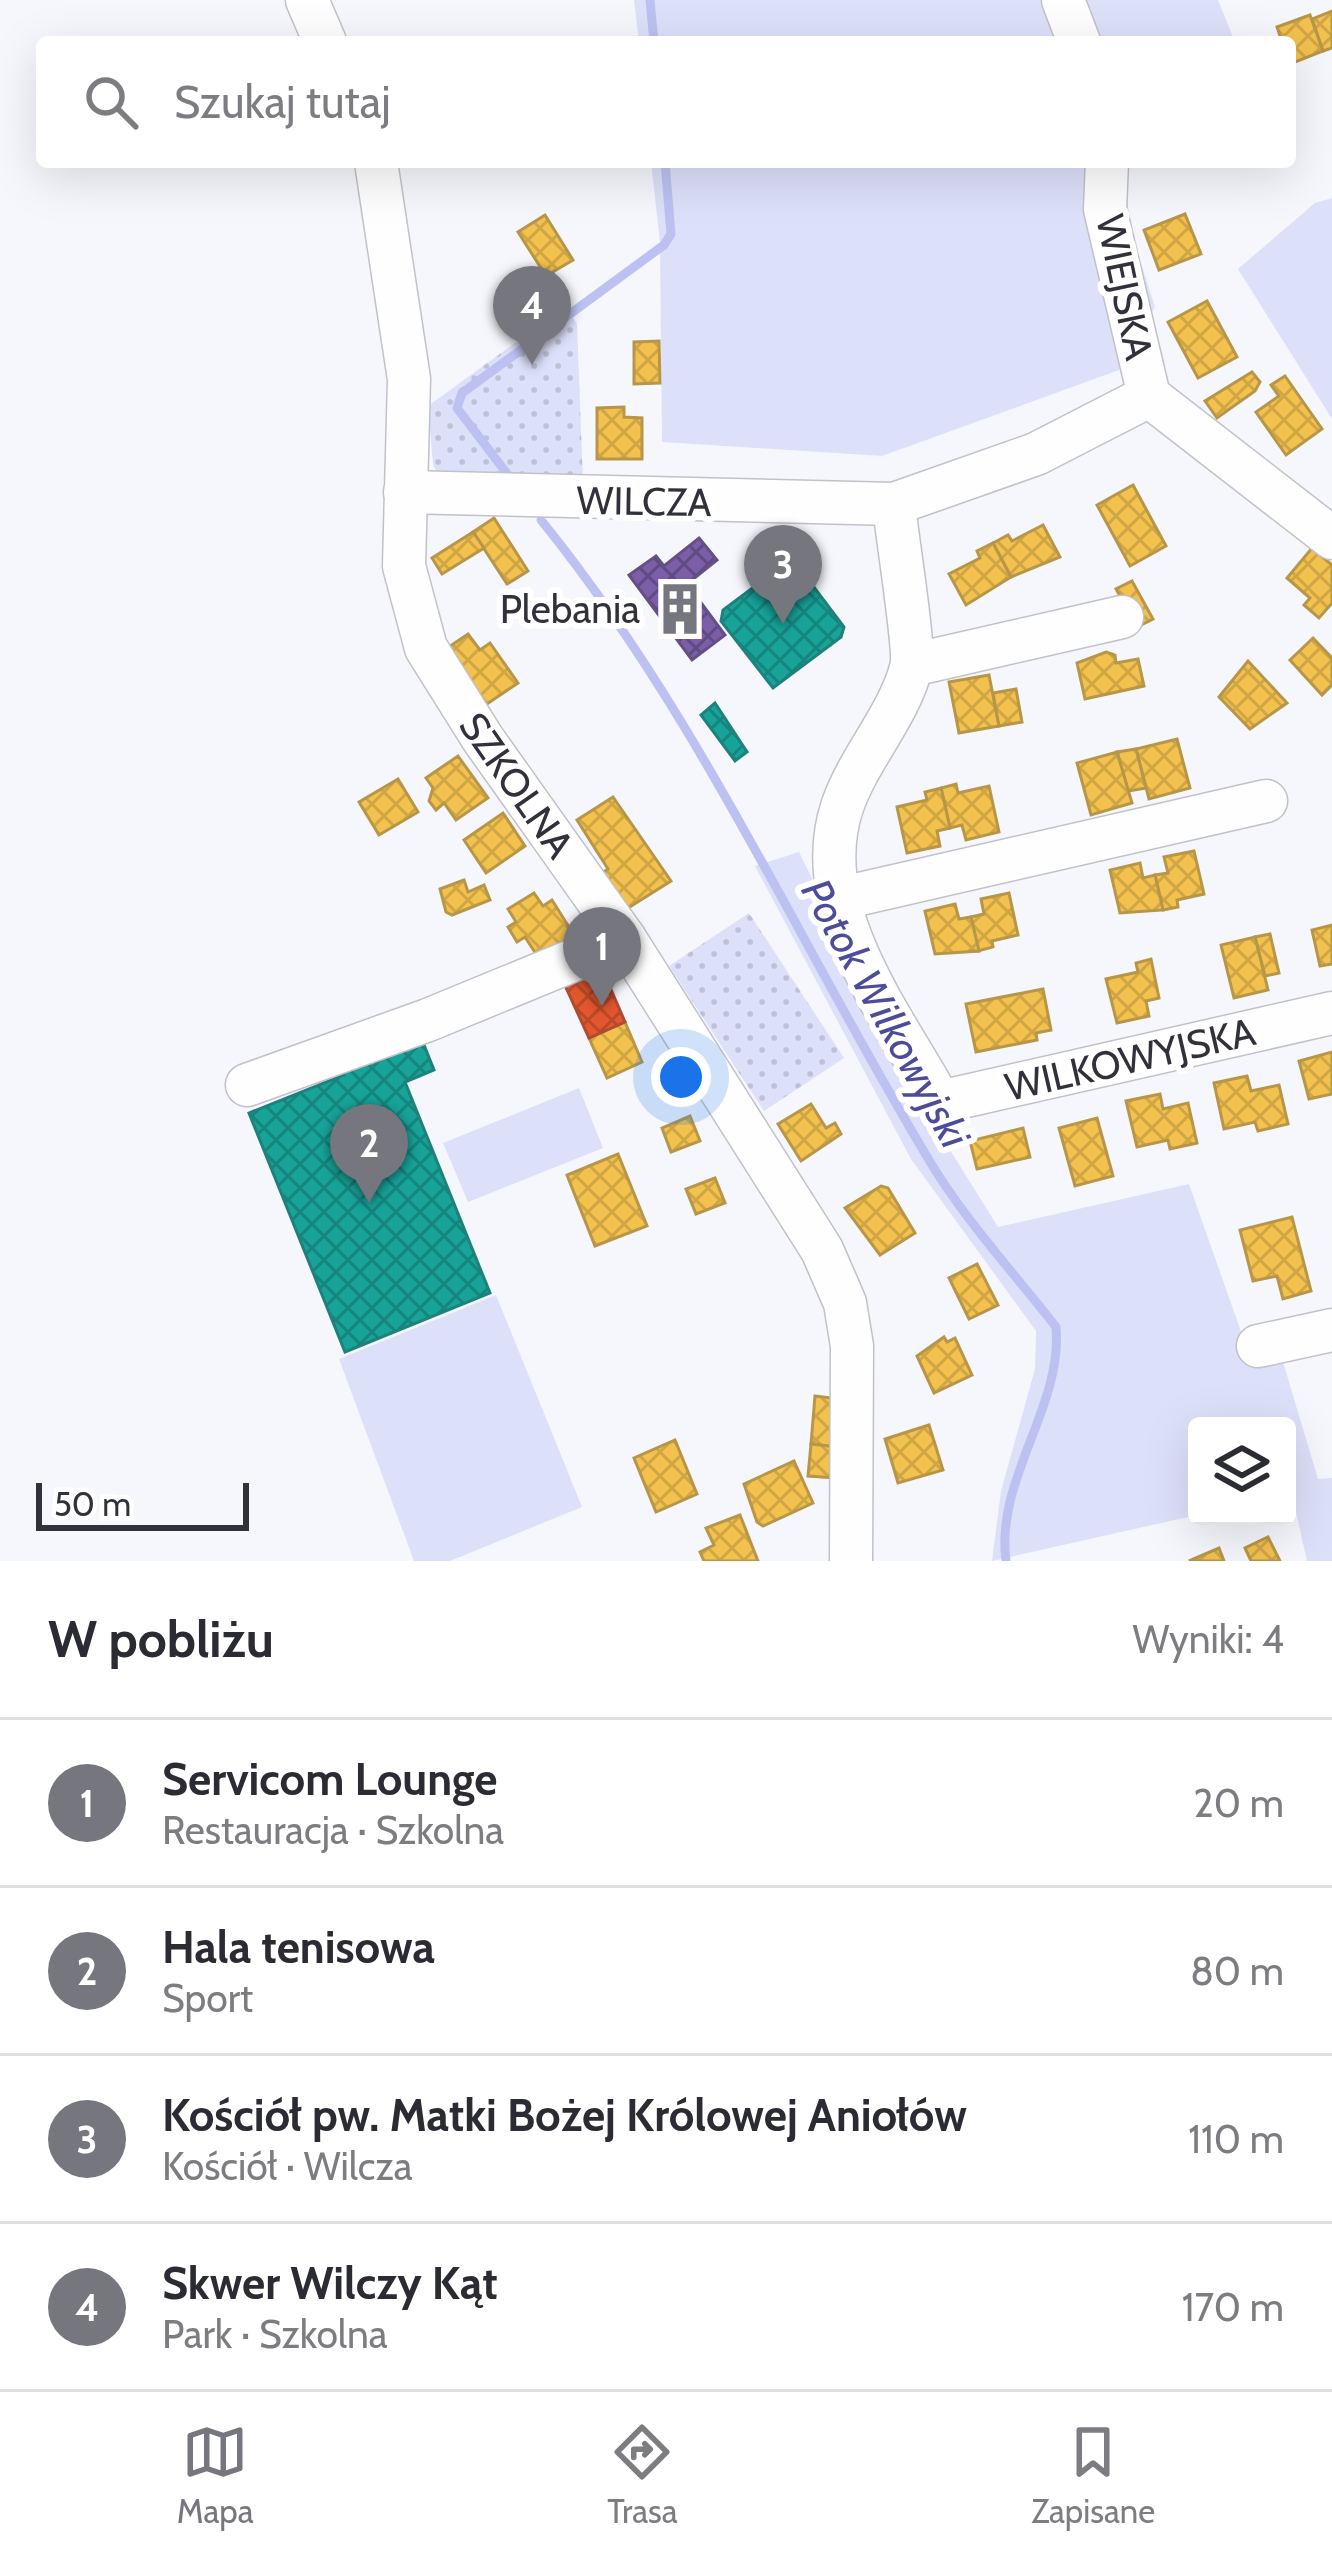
<!DOCTYPE html>
<html lang="pl">
<meta charset="utf-8">
<style>
:root{--surface:#fff;--page:#f2f2f3;--text:#2b2b33;--muted:#7c7c81;--line:#e1e1e2;--accent:#75767e}
body{margin:0;font-family:Cabin,sans-serif;background:var(--page);color:var(--text)}
.controls{position:absolute;right:36px;bottom:36px;display:grid;overflow:hidden;border-radius:12px;box-shadow:0 12px 48px #0002}
.controls button{width:108px;height:108px;display:grid;place-items:center;padding:0;border:0;border-bottom:3px solid var(--line);background:var(--surface);color:var(--text);font:60px sans-serif}
.scale{position:absolute;left:36px;bottom:30px;width:213px;box-sizing:border-box;padding-left:12px;border:6px solid #30313a;border-top:0;font-size:33px;line-height:42px;white-space:nowrap;color:#30313a;-webkit-text-stroke:9px #fff;paint-order:stroke}
.you{position:absolute;left:681px;top:1077px;width:42px;height:42px;margin:-30px;border:9px solid #fff;border-radius:50%;background:#1a73e8;box-shadow:0 0 0 18px #1a73e833}
.badge{display:grid;place-items:center;width:78px;height:78px;border-radius:50%;background:var(--accent);color:#fff;font-size:39px;font-weight:700}
.pin{position:absolute;translate:-50% -99px;filter:drop-shadow(0 3px 6px #0008)}
.pin::after{content:'';position:absolute;top:63px;width:42px;height:36px;background:inherit;clip-path:polygon(0 0,100% 0,50% 100%)}
.list{margin:0;padding:0;list-style:none}
h2{display:flex;justify-content:space-between;align-items:center;height:156px;margin:0;padding:0 48px;font-size:51px}
h2 small{font-size:39px;font-weight:400;color:var(--muted)}
.list li{display:grid;grid-template-columns:78px 1fr auto;gap:36px;align-items:center;box-sizing:border-box;height:168px;padding:0 48px;border-top:3px solid var(--line)}
.list b{display:block;font-size:45px;white-space:nowrap}
.list p{margin:0;font-size:39px;white-space:nowrap;color:var(--muted)}
.list em{font-size:39px;font-style:normal;color:var(--muted)}
.icon{flex:none;width:66px;height:66px;fill:none;stroke:currentColor;stroke-width:2;stroke-linecap:round;stroke-linejoin:round}
.map{position:relative;flex:none;width:1332px;height:1561px;overflow:hidden}
.search{position:absolute;background:var(--surface);box-shadow:0 12px 48px #0002;left:36px;right:36px;top:36px;height:132px;display:flex;align-items:center;gap:30px;box-sizing:border-box;padding:0 42px;border-radius:12px;color:var(--muted);font-size:45px}
.sheet{height:828px;background:var(--surface)}
nav{display:flex;justify-content:space-around;align-items:center;box-sizing:border-box;height:168px;border-top:3px solid var(--line);background:var(--surface);font-size:33px;color:var(--muted)}
nav a{display:grid;justify-items:center;gap:6px}
nav .on{color:var(--accent)}
.map>svg:first-child{display:block}
.green{fill:#dde0f9}
.park{fill:url(#park-dots)}
.homes{fill:url(#homes-cross-hatch);stroke:#b89648;stroke-width:3}
.shops{fill:url(#shops-cross-hatch);stroke:#ae4c32;stroke-width:3}
.offices{fill:url(#offices-cross-hatch);stroke:#645086;stroke-width:3}
.public{fill:url(#public-cross-hatch);stroke:#1e817c;stroke-width:3}
.lines{fill:none;stroke-linecap:round;stroke-linejoin:round}
.stream{stroke:#bdc1f2;stroke-width:9}
.minor-casing{stroke:#c0c2c8;stroke-width:45}
.minor{stroke:#fefeff;stroke-width:42}
.labels{text-anchor:middle;dominant-baseline:central;stroke-width:12;stroke-linejoin:round;paint-order:stroke}
.street-label{font-size:39px;fill:#30313a;stroke:#fff}
.poi-label{font-size:39px;fill:#30313a;stroke:#fff;text-anchor:end}
.water-label{font-size:42px;font-style:italic;fill:#4d4c9b;stroke:#fff}
</style>
<div class="map">
<svg width="1332" height="1561" viewBox="0 0 1332 1561">
<defs>
<pattern id="park-dots" width="8" height="8" patternUnits="userSpaceOnUse" patternTransform="scale(3)"><rect width="8" height="8" fill="#dde0f9"/><path d="M2 2h.1M6 6h.1" fill="none" stroke="#bec1d6" stroke-width="1.8" stroke-linecap="round"/></pattern>
<pattern id="homes-cross-hatch" width="8" height="8" patternUnits="userSpaceOnUse" patternTransform="scale(3)"><rect width="8" height="8" fill="#f2c14e"/><path d="M0 0l8 8M0 8l8-8" fill="none" stroke="#d0a645"/></pattern>
<pattern id="shops-cross-hatch" width="8" height="8" patternUnits="userSpaceOnUse" patternTransform="scale(3)"><rect width="8" height="8" fill="#e4572e"/><path d="M0 0l8 8M0 8l8-8" fill="none" stroke="#b94928"/></pattern>
<pattern id="offices-cross-hatch" width="8" height="8" patternUnits="userSpaceOnUse" patternTransform="scale(3)"><rect width="8" height="8" fill="#7b5ea7"/><path d="M0 0l8 8M0 8l8-8" fill="none" stroke="#604a82"/></pattern>
<pattern id="public-cross-hatch" width="8" height="8" patternUnits="userSpaceOnUse" patternTransform="scale(3)"><rect width="8" height="8" fill="#17a398"/><path d="M0 0l8 8M0 8l8-8" fill="none" stroke="#15857d"/></pattern>
</defs>
<rect width="100%" height="100%" fill="#f6f7fc"/>
<!-- green -->
<g class="green">
<polygon points="634,0 1218,0 1235,42 639,42"/>
<polygon points="651,162 1122,162 1132,235 1155,307 1119,370 882,456 662,442 660,242"/>
<polygon points="1332,198 1332,419 1238,269 1315,203"/>
<polygon points="799,852 927,1113 998,1227 1189,1184 1251,1360 1280,1352 1318,1479 1332,1478 1332,1561 1307,1561 1293,1499 1287,1499 1287,1426 1197,1426 1197,1515 992,1561 1001,1491 1035,1369 1036,1331 911,1159 755,866"/>
<polygon points="579,1088 603,1148 468,1202 443,1143"/>
<polygon points="496,1295 582,1507 450,1561 414,1561 339,1359"/>
</g>
<!-- park -->
<g class="park">
<polygon points="566,306 577,324 583,483 440,480 433,464 428,406"/>
<polygon points="749,913 844,1058 764,1111 669,966"/>
</g>
<!-- homes -->
<g class="homes">
<polygon points="1332,11 1332,48 1323,51 1312,19"/>
<polygon points="1310,15 1323,51 1290,64 1290,42 1282,42 1277,27"/>
<polygon points="1185,214 1201,254 1159,270 1144,230"/>
<polygon points="545,215 573,260 546,276 518,232"/>
<polygon points="1207,301 1237,357 1198,378 1168,322"/>
<polygon points="659,341 660,383 634,384 634,342"/>
<polygon points="1252,372 1260,382 1255,391 1217,418 1205,401"/>
<polygon points="1285,376 1322,429 1286,455 1256,412 1279,396 1271,385"/>
<polygon points="624,407 624,417 642,418 642,459 597,459 597,408"/>
<polygon points="1133,485 1166,546 1130,566 1097,505"/>
<polygon points="494,518 528,571 507,584 473,532"/>
<polygon points="1043,525 1060,557 1011,577 993,543 1008,535 1012,541"/>
<polygon points="473,532 484,548 442,574 432,558"/>
<polygon points="993,543 1011,577 966,605 949,574 980,558 977,551"/>
<polygon points="1312,548 1332,565 1332,603 1319,618 1304,605 1310,598 1287,578"/>
<polygon points="1132,581 1153,619 1137,627 1116,589"/>
<polygon points="468,634 480,650 490,643 518,683 481,708 443,651"/>
<polygon points="1313,638 1332,658 1332,685 1322,695 1290,660"/>
<polygon points="1106,652 1115,655 1116,663 1138,659 1144,686 1085,699 1077,663"/>
<polygon points="1248,661 1287,703 1250,729 1219,697"/>
<polygon points="989,675 999,726 959,733 949,682"/>
<polygon points="1016,689 1022,722 999,726 993,693"/>
<polygon points="1177,739 1190,788 1149,799 1136,749"/>
<polygon points="1136,749 1146,788 1128,791 1117,752"/>
<polygon points="1117,752 1132,803 1091,815 1077,763"/>
<polygon points="458,756 488,798 456,820 444,803 436,810 429,801 433,788 426,778"/>
<polygon points="398,779 418,812 379,835 359,802"/>
<polygon points="956,784 958,793 989,786 999,832 966,840 962,825 950,828 941,788"/>
<polygon points="941,788 950,828 937,831 940,846 907,853 897,807 927,800 925,792"/>
<polygon points="613,797 671,881 625,910 602,873 608,869 577,820"/>
<polygon points="503,813 525,846 486,873 464,840"/>
<polygon points="1194,851 1204,894 1177,900 1178,907 1163,910 1155,875 1168,873 1164,857"/>
<polygon points="1140,863 1143,878 1155,875 1163,910 1120,913 1110,870"/>
<polygon points="464,880 468,892 484,885 490,900 452,915 446,912 440,889"/>
<polygon points="534,893 543,906 552,900 574,935 538,957 525,937 517,942 508,927 516,922 508,909"/>
<polygon points="1009,893 1018,935 992,941 993,947 978,951 971,917 984,914 981,899"/>
<polygon points="955,904 959,919 971,917 979,951 935,954 925,911"/>
<polygon points="1332,925 1332,964 1320,966 1312,930"/>
<polygon points="1270,934 1279,973 1265,976 1255,937"/>
<polygon points="1255,937 1268,990 1234,998 1221,945"/>
<polygon points="1151,959 1159,998 1146,1001 1149,1016 1117,1023 1106,979 1138,972 1136,963"/>
<polygon points="1043,989 1051,1030 1036,1033 1037,1040 976,1052 966,1004"/>
<polygon points="625,1022 642,1062 607,1078 589,1038"/>
<polygon points="1332,1052 1332,1094 1309,1099 1299,1061"/>
<polygon points="1247,1076 1251,1091 1279,1085 1288,1124 1258,1131 1255,1122 1224,1129 1214,1083"/>
<polygon points="1160,1094 1163,1109 1188,1103 1197,1143 1170,1149 1168,1140 1137,1147 1126,1101"/>
<polygon points="811,1104 826,1128 835,1123 841,1134 801,1161 778,1124"/>
<polygon points="690,1116 700,1141 671,1152 662,1128"/>
<polygon points="1097,1118 1113,1176 1075,1186 1059,1128"/>
<polygon points="1023,1128 1030,1157 977,1169 970,1141"/>
<polygon points="618,1154 647,1226 595,1246 567,1175"/>
<polygon points="715,1178 725,1203 696,1214 686,1189"/>
<polygon points="881,1186 888,1188 915,1233 880,1255 845,1208"/>
<polygon points="1292,1217 1311,1291 1283,1299 1277,1276 1253,1281 1240,1230"/>
<polygon points="977,1264 998,1305 969,1319 949,1278"/>
<polygon points="944,1337 947,1342 955,1338 972,1375 934,1393 917,1356"/>
<polygon points="815,1396 840,1399 837,1447 811,1444"/>
<polygon points="929,1425 943,1470 898,1483 885,1439"/>
<polygon points="675,1440 697,1494 656,1512 634,1458"/>
<polygon points="811,1444 837,1447 835,1478 808,1476"/>
<polygon points="794,1461 813,1503 763,1526 757,1522 744,1484"/>
<polygon points="740,1515 758,1561 704,1561 700,1552 714,1545 706,1528"/>
<polygon points="1268,1537 1280,1561 1251,1561 1245,1548"/>
<polygon points="1219,1548 1224,1561 1189,1561"/>
</g>
<!-- shops -->
<polygon class="shops" points="600,964 625,1022 589,1038 563,981"/>
<!-- offices -->
<polygon class="offices" points="699,538 717,560 687,584 725,635 692,660 629,575 656,556 664,566"/>
<!-- public -->
<g class="public">
<polygon points="787,562 795,562 844,627 841,637 773,688 721,621 723,610"/>
<polygon points="715,703 747,752 735,761 701,715"/>
<polygon points="420,1035 434,1070 405,1082 490,1293 345,1352 249,1113 344,1075 338,1060"/>
</g>
<g class="lines">
<!-- stream -->
<g class="stream">
<polyline points="650,0 654,42"/>
<polyline points="508,475 457,408 462,393 664,245 671,234 665,162"/>
<path d="M541,520C699,715 800,946 929,1160C964,1219 1014,1273 1056,1327C1063,1407 995,1479 1006,1561"/>
</g>
<!-- minor casing -->
<g class="minor-casing">
<g id="minor">
<polyline points="307,0 325,42"/>
<polyline points="1063,0 1079,42"/>
<polyline points="376,162 409,379 404,566 426,648 483,739 625,939 822,1250 845,1303 852,1346 851,1561"/>
<polyline points="1107,162 1105,209 1149,396 1332,538"/>
<polyline points="405,492 894,504 1036,454 1149,396"/>
<path d="M894,504C896,532 916,650 911,668C898,717 858,759 842,807C808,911 893,1016 940,1102L1332,1013"/>
<polyline points="912,665 1122,617"/>
<polyline points="838,899 1266,801"/>
<polyline points="247,1085 428,1020 625,939"/>
<polyline points="1258,1346 1332,1330"/>
</g>
</g>
<!-- minor -->
<use href="#minor" class="minor"/>
</g>
<!-- icons -->
<defs>
<g id="building-bare" transform="scale(4.14)"><path d="M-4-6H4V6H1V3H-1V6H-4ZM-2.5-4.3h1.7v1.8h-1.7ZM.8-4.3h1.7v1.8H.8ZM-2.5-1h1.7V.8h-1.7ZM.8-1h1.7V.8H.8Z" fill="#75767e" stroke="#fff" stroke-width="2.5" paint-order="stroke"/></g>
</defs>
<g fill-rule="evenodd">
<use href="#building-bare" x="680" y="609"/>
</g>
<g class="labels">
<!-- street labels -->
<g class="street-label">
<text transform="translate(1125 287) rotate(78)">WIEJSKA</text>
<text transform="translate(644 501) rotate(1)">WILCZA</text>
<text transform="translate(517 785) rotate(55)">SZKOLNA</text>
<text transform="translate(1130 1059) rotate(-13)">WILKOWYJSKA</text>
</g>
<!-- poi labels -->
<g class="poi-label">
<text x="640" y="609">Plebania</text>
</g>
<!-- water labels -->
<g class="water-label">
<text transform="translate(886 1013) rotate(61)">Potok Wilkowyjski</text>
</g>
</g>
</svg>
<div class="controls">
<button><svg class="icon" aria-label="layers" viewBox="0 0 24 24"><path d="M12 4l9 5-9 5-9-5zM3 14l9 5 9-5"/></svg></button>
</div>
<div class="scale">50 m</div>
<div class="you"></div>
<div class="pin badge" style="left:602px;top:1006px">1</div>
<div class="pin badge" style="left:369px;top:1203px">2</div>
<div class="pin badge" style="left:783px;top:624px">3</div>
<div class="pin badge" style="left:532px;top:365px">4</div>
<div class="search"><svg class="icon" aria-label="search" viewBox="0 0 24 24"><circle cx="10" cy="10" r="6"/><path d="M15 15l6 6"/></svg>Szukaj tutaj</div>
</div>
<section class="sheet">
<h2>W pobliżu<small>Wyniki: 4</small></h2>
<ul class="list">
<li><span class="badge">1</span><div><b>Servicom Lounge</b><p>Restauracja · Szkolna</p></div><em>20 m</em></li>
<li><span class="badge">2</span><div><b>Hala tenisowa</b><p>Sport</p></div><em>80 m</em></li>
<li><span class="badge">3</span><div><b>Kościół pw. Matki Bożej Królowej Aniołów</b><p>Kościół · Wilcza</p></div><em>110 m</em></li>
<li><span class="badge">4</span><div><b>Skwer Wilczy Kąt</b><p>Park · Szkolna</p></div><em>170 m</em></li>
</ul>
</section>
<nav>
<a class="on"><svg class="icon" aria-label="map" viewBox="0 0 24 24"><path d="M3 6l6-2 6 2 6-2v14l-6 2-6-2-6 2zM9 4v14M15 6v14"/></svg>Mapa</a>
<a><svg class="icon" aria-label="directions" viewBox="0 0 24 24"><path d="M12 3l9 9-9 9-9-9zM9 14v-3h6M13 9l2 2-2 2"/></svg>Trasa</a>
<a><svg class="icon" aria-label="saved" viewBox="0 0 24 24"><path d="M7 4h10v16l-5-4-5 4z"/></svg>Zapisane</a>
</nav>
